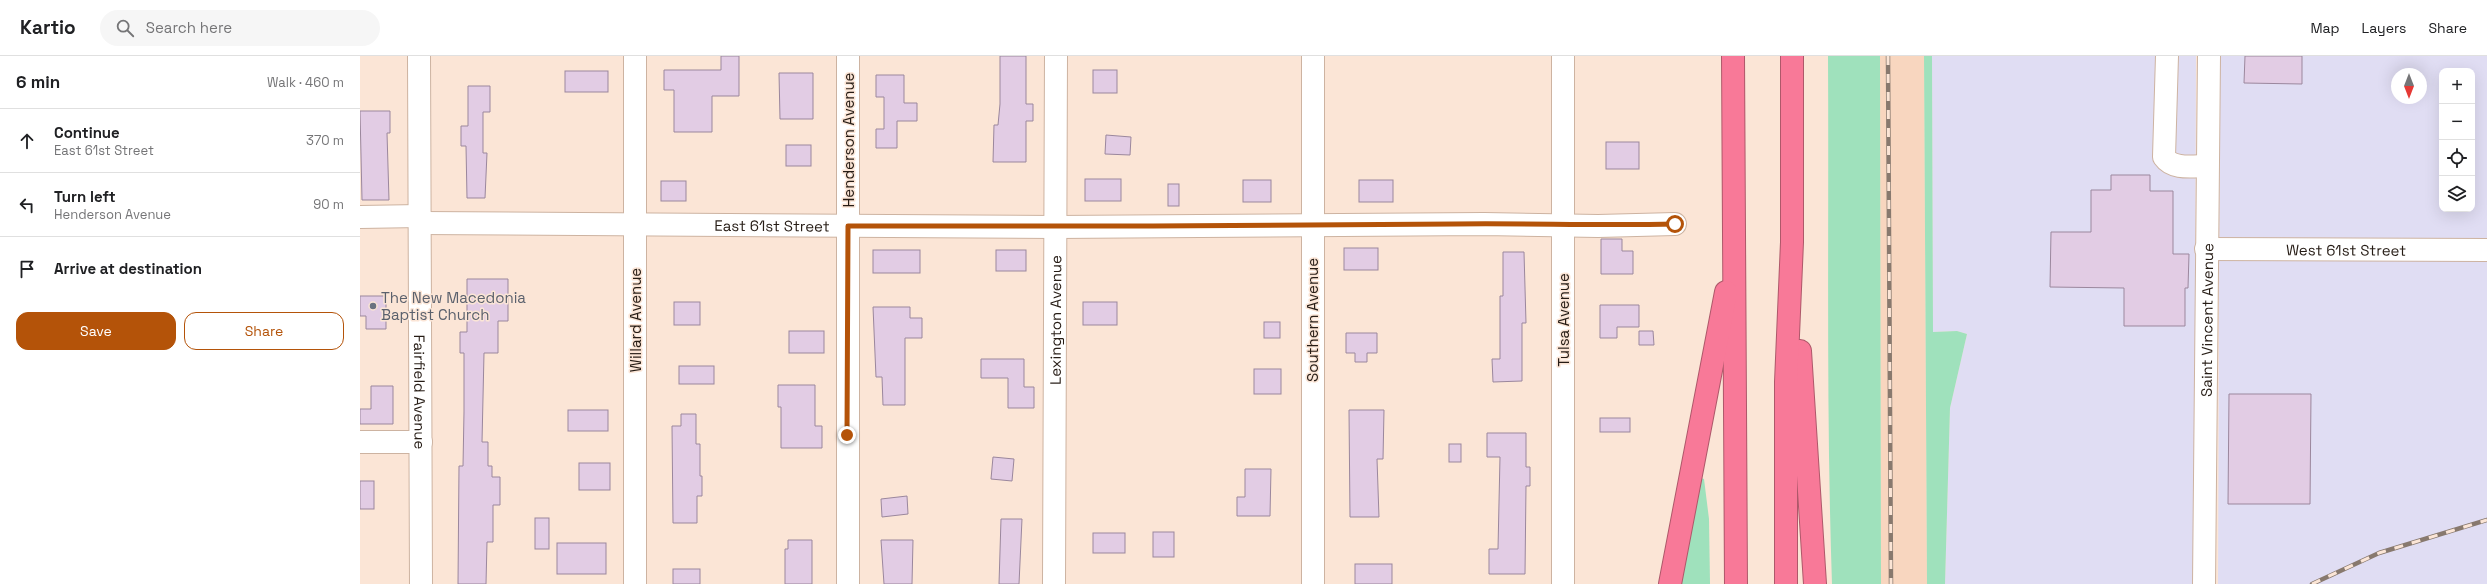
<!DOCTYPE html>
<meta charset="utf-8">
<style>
:root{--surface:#fff;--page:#f6f6f6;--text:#202124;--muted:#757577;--line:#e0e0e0;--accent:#b45309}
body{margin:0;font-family:"Space Grotesk",sans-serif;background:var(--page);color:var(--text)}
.controls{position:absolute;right:12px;top:12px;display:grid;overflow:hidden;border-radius:8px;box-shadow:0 4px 16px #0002}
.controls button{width:36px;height:36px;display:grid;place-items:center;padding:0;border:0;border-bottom:1px solid var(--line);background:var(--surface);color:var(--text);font:20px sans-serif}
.compass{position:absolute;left:2031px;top:12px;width:36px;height:36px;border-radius:50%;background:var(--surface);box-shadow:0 4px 16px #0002;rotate:180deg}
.stop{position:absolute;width:12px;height:12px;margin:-9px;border:3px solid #b45309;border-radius:50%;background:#fff}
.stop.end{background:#b45309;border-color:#fff;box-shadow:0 1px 4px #0008}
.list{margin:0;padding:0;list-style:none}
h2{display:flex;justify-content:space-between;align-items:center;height:52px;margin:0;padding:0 16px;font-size:17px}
h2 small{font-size:13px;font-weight:400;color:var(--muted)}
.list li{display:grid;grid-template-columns:26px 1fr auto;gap:12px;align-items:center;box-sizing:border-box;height:64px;padding:0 16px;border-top:1px solid var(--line)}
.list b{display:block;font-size:15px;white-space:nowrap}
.list p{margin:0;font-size:13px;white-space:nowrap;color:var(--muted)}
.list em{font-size:13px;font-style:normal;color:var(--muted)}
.actions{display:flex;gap:8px;padding:12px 16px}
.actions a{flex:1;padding:9px 0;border:1px solid var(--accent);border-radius:12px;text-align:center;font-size:14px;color:var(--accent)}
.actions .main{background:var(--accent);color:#fff}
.icon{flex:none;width:22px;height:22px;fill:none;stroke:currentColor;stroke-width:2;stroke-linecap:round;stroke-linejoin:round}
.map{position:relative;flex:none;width:2127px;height:528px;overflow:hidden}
header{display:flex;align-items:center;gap:24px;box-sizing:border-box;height:56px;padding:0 20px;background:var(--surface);border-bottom:1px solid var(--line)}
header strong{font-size:19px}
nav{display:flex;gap:22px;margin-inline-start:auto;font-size:14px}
.search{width:280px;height:36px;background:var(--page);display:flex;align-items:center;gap:10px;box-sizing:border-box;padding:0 14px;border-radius:22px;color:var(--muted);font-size:15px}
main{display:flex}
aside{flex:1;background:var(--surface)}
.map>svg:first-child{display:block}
.industrial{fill:#e0ddf3;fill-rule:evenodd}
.built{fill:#f8d6bf}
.green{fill:#9fe1bc}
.building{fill:#e2cce4;stroke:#9b879d}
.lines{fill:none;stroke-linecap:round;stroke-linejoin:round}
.minor-casing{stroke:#cdb3a1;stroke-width:24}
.highway-casing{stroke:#ae586a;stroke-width:24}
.minor{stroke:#fff;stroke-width:22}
.highway{stroke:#f87998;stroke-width:22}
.rail-casing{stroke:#88796e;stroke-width:4.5}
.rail{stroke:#fbe5d6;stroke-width:3;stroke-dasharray:9;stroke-linecap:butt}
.route{stroke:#b45309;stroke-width:5}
.worship-dot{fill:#6b7280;stroke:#fbe5d6;stroke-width:1.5}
.labels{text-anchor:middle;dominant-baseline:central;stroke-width:3;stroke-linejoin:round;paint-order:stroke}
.street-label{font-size:15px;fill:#261c15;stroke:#fbe5d6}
.worship-label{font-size:15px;fill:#5b616d;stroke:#fbe5d6;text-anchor:start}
</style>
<header>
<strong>Kartio</strong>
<div class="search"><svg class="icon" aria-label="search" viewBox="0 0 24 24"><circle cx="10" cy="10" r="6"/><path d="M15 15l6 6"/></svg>Search here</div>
<nav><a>Map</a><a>Layers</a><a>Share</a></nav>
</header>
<main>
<aside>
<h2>6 min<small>Walk · 460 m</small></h2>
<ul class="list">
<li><svg class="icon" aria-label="ahead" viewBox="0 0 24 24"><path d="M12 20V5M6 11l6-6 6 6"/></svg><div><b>Continue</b><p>East 61st Street</p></div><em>370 m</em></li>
<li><svg class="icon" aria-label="left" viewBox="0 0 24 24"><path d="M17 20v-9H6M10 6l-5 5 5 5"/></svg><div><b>Turn left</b><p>Henderson Avenue</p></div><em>90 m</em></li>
<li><svg class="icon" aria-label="arrive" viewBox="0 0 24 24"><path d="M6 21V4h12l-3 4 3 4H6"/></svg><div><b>Arrive at destination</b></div></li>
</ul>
<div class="actions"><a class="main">Save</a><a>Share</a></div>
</aside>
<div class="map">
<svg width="2127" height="528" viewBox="0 0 2127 528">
<rect width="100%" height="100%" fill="#fbe5d6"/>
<!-- industrial -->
<g class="industrial">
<polygon points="1572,0 1836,0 1834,528 1585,528 1590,352 1607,278 1597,275 1573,276"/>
<path d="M1860,0H2127V528H1858ZM2082,15H2112V153H2082ZM2037,18H2061V42H2037Z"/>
</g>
<!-- built -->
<polygon class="built" points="1520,0 1564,0 1567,528 1521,528"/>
<!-- green -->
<g class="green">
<path d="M1468,0H1520L1521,528H1472C1466,352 1469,176 1468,0Z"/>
<polygon points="1564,0 1572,0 1573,276 1597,275 1607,278 1590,352 1585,528 1567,528"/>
<polygon points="1338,421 1344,423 1349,463 1350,528 1318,528"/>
</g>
<!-- building -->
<g class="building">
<polygon points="361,0 379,0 379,40 352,40 352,76 314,76 314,34 304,34 304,14 361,14"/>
<polygon points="640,0 666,0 666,48 673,48 673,65 666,65 666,106 633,106 634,69 638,69 640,48"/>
<polygon points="1885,0 1942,0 1942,28 1884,27"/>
<rect x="733" y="14" width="24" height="23"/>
<rect x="205" y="15" width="43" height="21"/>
<polygon points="419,17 453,17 453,63 420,63"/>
<polygon points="516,19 544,19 544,47 557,47 557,65 537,65 537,92 516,92 516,73 524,73 524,41 516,41"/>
<polygon points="108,30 130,30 130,56 123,56 123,97 127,97 125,142 107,142 106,90 101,90 101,70 108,70"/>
<polygon points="0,55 30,55 30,77 27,77 29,144 2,144"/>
<polygon points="746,79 771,81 770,99 745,98"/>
<rect x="1246" y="86" width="33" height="27"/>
<rect x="426" y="89" width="25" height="21"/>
<polygon points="1751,119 1790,119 1790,135 1813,135 1813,198 1829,198 1828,232 1825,232 1825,270 1764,270 1764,232 1690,231 1691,176 1731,176 1731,134 1751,134"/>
<rect x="725" y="123" width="36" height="22"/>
<rect x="883" y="124" width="28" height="22"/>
<rect x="999" y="124" width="34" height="22"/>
<rect x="301" y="125" width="25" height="20"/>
<rect x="808" y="128" width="11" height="22"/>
<polygon points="1241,183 1262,183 1262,195 1273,195 1273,218 1241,218"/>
<rect x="984" y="192" width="34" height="22"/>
<rect x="513" y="194" width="47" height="23"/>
<rect x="636" y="194" width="30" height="21"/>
<polygon points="1143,196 1164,196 1166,267 1162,267 1162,325 1133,326 1132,303 1140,303 1140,240 1143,240"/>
<polygon points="107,223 148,223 148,265 138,265 138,297 124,297 122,386 128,386 128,410 132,410 132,421 140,421 140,449 133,449 133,486 127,486 126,528 98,528 99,410 103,410 104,356 104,297 100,297 100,276 107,276"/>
<polygon points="0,240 26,240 26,273 6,273 6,260 0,260"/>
<rect x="314" y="246" width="26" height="23"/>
<rect x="723" y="246" width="34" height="23"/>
<polygon points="1240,249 1279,249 1279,271 1257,271 1257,282 1240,282"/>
<polygon points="513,251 550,251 550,262 562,262 562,282 545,282 545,349 523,349 522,321 516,321"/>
<rect x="904" y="266" width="16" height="16"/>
<rect x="429" y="275" width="35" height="22"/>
<polygon points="1279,275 1293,275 1294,289 1279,289"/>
<polygon points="986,277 1017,277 1017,297 1007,297 1007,306 995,306 995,297 986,297"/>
<polygon points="621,303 664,303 664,331 674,331 674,352 648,352 648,322 621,322"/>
<rect x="319" y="310" width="35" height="18"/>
<rect x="894" y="313" width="27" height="25"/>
<polygon points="418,329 455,329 455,370 462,370 462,392 421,392 421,351 418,351"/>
<polygon points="11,330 33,330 33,368 0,368 0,353 11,353"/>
<polygon points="1869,338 1951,338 1950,448 1868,448"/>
<rect x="208" y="354" width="40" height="21"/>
<polygon points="989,354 1024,354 1023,403 1017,403 1019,461 990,461"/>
<polygon points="321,358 336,358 336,388 340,388 340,420 342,420 342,440 337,440 337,467 313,467 312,370 321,370"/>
<rect x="1240" y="362" width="30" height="14"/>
<polygon points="1127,377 1166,377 1166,411 1170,411 1170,430 1166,430 1165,518 1129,518 1129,493 1138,493 1140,401 1127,401"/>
<rect x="1089" y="388" width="12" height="18"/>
<polygon points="633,401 654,403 652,425 631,423"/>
<rect x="219" y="407" width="31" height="27"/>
<polygon points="885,413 911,413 910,460 877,460 877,441 885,441"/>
<rect x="0" y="425" width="14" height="28"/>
<polygon points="547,440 548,458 522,461 521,443"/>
<rect x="175" y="462" width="14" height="31"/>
<polygon points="641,463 662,463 659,528 639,528"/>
<rect x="793" y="476" width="21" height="25"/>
<rect x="733" y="477" width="32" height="20"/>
<polygon points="428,484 452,484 452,528 425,528 425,493 428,493"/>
<polygon points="521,484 553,484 552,528 524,528"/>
<rect x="197" y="487" width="49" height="31"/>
<rect x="995" y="508" width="37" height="20"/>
<rect x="313" y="513" width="27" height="15"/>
</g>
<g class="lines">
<!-- minor casing -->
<g class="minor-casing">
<g id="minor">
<path id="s1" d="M59,0L61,528"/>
<polyline points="275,0 275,528"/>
<polyline points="953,0 953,528"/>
<polyline points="1203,0 1203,528"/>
<path d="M1807,0L1804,101C1813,114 1833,110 1847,110"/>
<polyline points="0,161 60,160"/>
<path id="s2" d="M60,167L696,171L1124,168L1238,170L1315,168"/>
<path id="s3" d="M1846,193L2127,194"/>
<polyline points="0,386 61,386"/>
<polyline points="488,528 488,0"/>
<path id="s4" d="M694,528L696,0"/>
<path id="s5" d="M1844,528L1849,0"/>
</g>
</g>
<!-- highway casing -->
<g class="highway-casing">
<g id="highway">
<polyline points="1373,0 1376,528"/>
<polyline points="1440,295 1455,528"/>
<polyline points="1310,528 1366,236"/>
<polyline points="1426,528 1426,326 1432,186 1432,0"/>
</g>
</g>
<!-- minor -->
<use href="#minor" class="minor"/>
<!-- highway -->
<use href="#highway" class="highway"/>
<!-- rail casing -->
<g class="rail-casing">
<g id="rail">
<polyline points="1528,0 1531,528"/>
<polyline points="1952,528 2019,497 2127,464"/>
</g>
</g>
<!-- rail -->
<use href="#rail" class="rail"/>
</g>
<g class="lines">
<!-- route -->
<path class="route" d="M487,379L488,170C690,171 893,170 1095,168C1169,167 1242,170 1315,168"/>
</g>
<!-- markers -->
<circle class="worship-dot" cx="13" cy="250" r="4"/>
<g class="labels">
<!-- street labels -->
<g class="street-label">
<text transform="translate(488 84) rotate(-90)">Henderson Avenue</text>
<text stroke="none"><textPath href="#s2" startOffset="352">East 61st Street</textPath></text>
<text stroke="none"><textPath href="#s3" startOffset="140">West 61st Street</textPath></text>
<text transform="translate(275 264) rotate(-90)">Willard Avenue</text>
<text stroke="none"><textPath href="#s4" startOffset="264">Lexington Avenue</textPath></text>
<text transform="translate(952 264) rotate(-90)">Southern Avenue</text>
<text transform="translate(1203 264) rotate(-90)">Tulsa Avenue</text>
<text stroke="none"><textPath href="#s5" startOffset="264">Saint Vincent Avenue</textPath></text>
<text stroke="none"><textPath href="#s1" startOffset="336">Fairfield Avenue</textPath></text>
</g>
<!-- worship labels -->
<g class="worship-label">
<text x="21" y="241">The New Macedonia<tspan x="21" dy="17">Baptist Church</tspan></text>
</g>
</g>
</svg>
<div class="controls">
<button>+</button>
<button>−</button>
<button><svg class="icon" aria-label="locate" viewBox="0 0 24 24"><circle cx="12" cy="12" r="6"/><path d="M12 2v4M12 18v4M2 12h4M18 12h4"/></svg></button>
<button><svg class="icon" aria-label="layers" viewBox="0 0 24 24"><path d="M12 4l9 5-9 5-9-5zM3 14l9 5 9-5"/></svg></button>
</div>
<svg class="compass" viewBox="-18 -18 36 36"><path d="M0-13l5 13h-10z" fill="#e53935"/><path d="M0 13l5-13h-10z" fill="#757577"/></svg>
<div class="stop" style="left:1315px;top:168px"></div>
<div class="stop end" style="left:487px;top:379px"></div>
</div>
</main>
